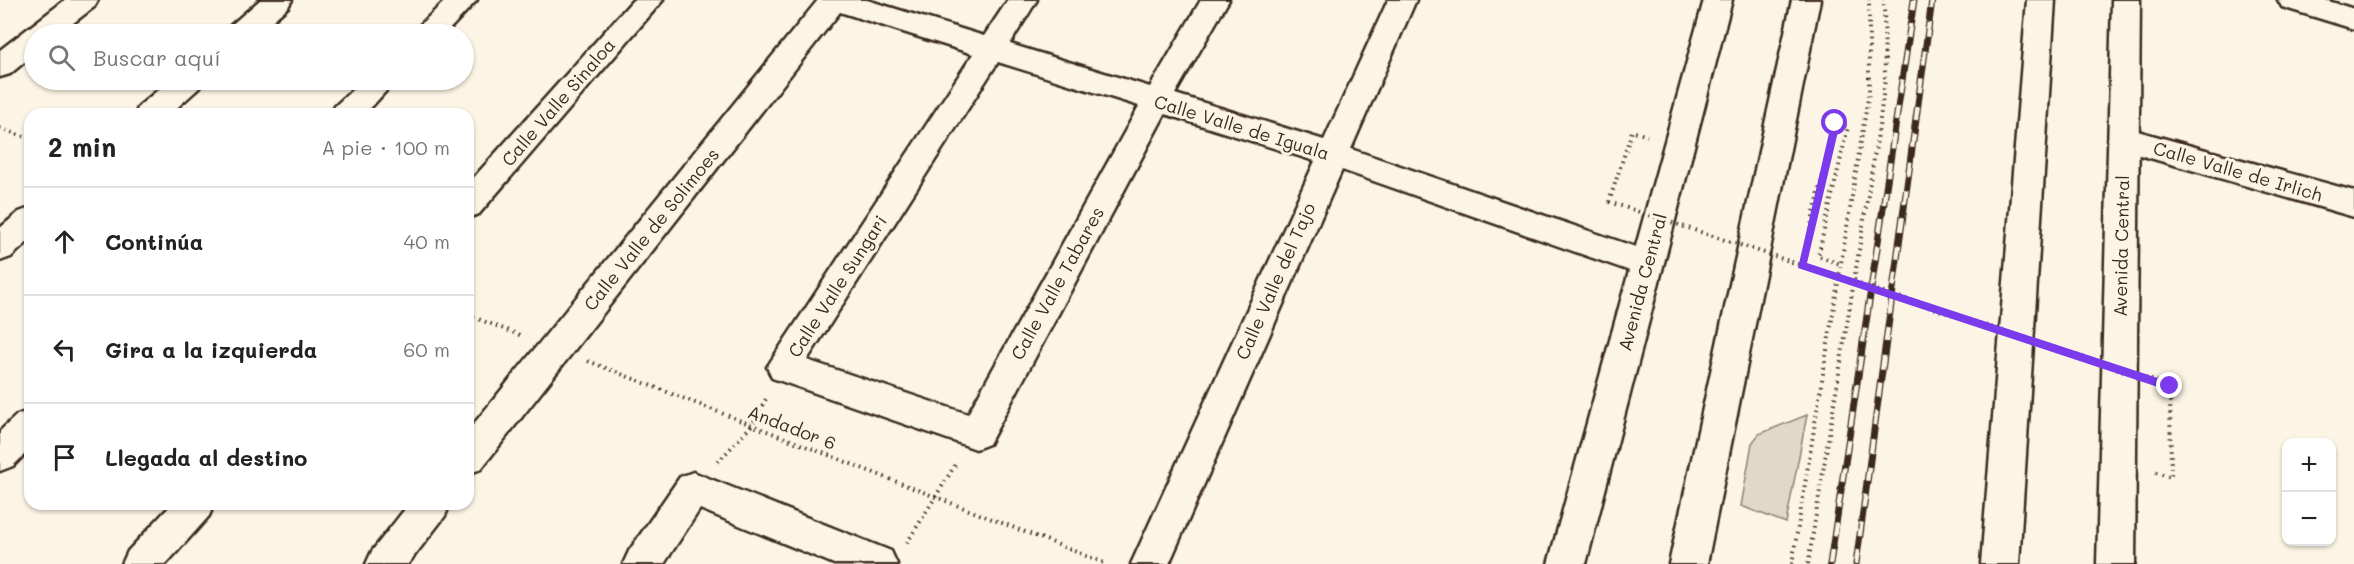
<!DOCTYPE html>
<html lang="es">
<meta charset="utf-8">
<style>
:root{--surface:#fff;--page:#f2f2f2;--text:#222;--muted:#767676;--line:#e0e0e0}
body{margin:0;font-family:Mali,sans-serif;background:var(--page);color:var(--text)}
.controls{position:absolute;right:18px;bottom:18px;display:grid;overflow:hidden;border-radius:12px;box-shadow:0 2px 4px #0004}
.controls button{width:54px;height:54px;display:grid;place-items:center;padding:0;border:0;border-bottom:2px solid var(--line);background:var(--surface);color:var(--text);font:30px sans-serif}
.stop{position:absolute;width:18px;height:18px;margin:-14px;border:4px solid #7c3aed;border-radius:50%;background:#fff}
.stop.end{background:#7c3aed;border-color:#fff;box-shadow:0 2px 6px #0008}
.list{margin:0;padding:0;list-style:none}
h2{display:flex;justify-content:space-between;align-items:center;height:78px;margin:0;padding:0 24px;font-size:26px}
h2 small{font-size:20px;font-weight:400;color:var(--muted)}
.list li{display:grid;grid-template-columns:39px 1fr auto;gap:18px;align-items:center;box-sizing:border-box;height:108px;padding:0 24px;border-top:2px solid var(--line)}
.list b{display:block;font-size:22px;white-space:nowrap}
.list em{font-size:20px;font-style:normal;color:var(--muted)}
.icon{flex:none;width:33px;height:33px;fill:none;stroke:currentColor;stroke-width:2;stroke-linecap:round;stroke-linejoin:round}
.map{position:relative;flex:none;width:2354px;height:564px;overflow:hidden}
.search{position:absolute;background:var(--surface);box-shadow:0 2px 4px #0004;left:24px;top:24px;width:450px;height:66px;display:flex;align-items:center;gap:15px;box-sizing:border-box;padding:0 21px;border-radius:33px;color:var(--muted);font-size:22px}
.panel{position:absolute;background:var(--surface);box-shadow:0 2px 4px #0004;left:24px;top:108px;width:450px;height:402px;border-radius:18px}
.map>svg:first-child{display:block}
.green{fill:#e0d8c8;stroke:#8e8173;stroke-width:1.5}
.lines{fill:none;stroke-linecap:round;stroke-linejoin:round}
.minor-casing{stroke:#3b2a1e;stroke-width:5}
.major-casing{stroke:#3b2a1e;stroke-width:5}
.highway-casing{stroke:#3b2a1e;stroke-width:5}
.path{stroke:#3b2a1e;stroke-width:4;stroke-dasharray:1.5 4.5;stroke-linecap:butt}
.minor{fill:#fcf5e5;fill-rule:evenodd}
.major{fill:#fcf5e5;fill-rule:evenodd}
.highway{fill:#fcf5e5;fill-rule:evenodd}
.rail-casing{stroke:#3b2a1e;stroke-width:7}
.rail{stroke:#fcf5e5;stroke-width:4.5;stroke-dasharray:14;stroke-linecap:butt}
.path-bridge{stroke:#3b2a1e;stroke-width:4;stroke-dasharray:1.5 4.5;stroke-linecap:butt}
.route{fill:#7c3aed}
.labels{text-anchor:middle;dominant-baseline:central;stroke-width:6;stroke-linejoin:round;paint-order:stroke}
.street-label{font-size:18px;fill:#3b2a1e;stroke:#fcf5e5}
</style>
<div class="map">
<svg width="2354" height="564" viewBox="0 0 2354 564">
<rect width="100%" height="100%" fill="#fcf5e5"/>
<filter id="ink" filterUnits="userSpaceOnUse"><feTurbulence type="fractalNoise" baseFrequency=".0167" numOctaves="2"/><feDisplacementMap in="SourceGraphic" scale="12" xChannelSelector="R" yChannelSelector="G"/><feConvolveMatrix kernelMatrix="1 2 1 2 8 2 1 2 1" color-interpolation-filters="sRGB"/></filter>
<g filter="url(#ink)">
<!-- green -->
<polygon class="green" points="1807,415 1786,523 1741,506 1752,443 1759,434"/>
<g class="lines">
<!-- minor casing -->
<g class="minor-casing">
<g id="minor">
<polygon points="65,0 98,0 94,7 59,34 34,34 34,54 10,74 0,77 0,50"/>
<polygon points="260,0 292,0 288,7 257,34 225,34 229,27"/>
<polygon points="446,0 477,0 445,34 414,34 418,27"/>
<polygon points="633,0 663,0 479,214 468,218 468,184"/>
<path d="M818,0H867L984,36L1008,0H1037L1010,44L1150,87L1201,0H1229L1175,94L1324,140L1388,0H1416L1351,149L1659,255L1663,264L1659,273L1647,277L1342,170L1169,564H1131L1315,161L1165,114L989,444L976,449L772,378L767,367L973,54L840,12L481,469L468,474V431ZM998,62L1139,106L968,414L807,360Z"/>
<polygon points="2278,0 2325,0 2354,9 2354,29 2282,7"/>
<polygon points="170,80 204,80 199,88 170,114 135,114 139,106"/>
<polygon points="363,80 396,80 365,114 331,114 335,106"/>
<polygon points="2123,127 2354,191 2354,217 2112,147 2108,139 2112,131"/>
<polygon points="30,208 30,240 11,257 0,261 0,228 19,212"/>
<polygon points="30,410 30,449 13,466 0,471 0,431 17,415"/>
<polygon points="693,472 891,551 897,564 834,564 700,509 664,564 623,564 629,551 680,477"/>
<polygon points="172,504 214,504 209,516 166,564 122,564 128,551"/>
<polygon points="409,504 450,504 445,516 408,564 366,564 372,551"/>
</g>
</g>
<!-- major casing -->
<g class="major-casing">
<g id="major">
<polygon points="1704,0 1732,0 1586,564 1548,564"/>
<polygon points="2112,0 2140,0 2135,564 2097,564"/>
</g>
</g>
<!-- highway casing -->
<g class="highway-casing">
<g id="highway">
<polygon points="1792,0 1820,0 1707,564 1669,564"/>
<polygon points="2027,0 2055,0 2019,564 1981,564"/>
</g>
</g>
<!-- path -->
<g class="path">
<polyline points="0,128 30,139"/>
<polyline points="1609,202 1632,131 1647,136"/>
<polyline points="1802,265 1835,123 1848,127 1818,256 1840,264"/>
<polyline points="468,315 522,336"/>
<polyline points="588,361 1107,564"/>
<polyline points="718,462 752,425 767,397"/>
<polyline points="2156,472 2171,477 2170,386"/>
<polyline points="907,543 957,462"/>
<polyline points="1792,564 1869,92 1869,0"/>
<polyline points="1808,564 1879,127 1885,80 1884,0"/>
</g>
<!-- minor -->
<use href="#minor" class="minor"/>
<!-- major -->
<use href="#major" class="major"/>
<!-- highway -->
<use href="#highway" class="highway"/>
<!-- rail casing -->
<g class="rail-casing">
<g id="rail">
<polyline points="1830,564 1914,0"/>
<polyline points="1856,564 1932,0"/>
</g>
</g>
<!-- rail -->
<use href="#rail" class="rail"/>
<!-- path-bridge -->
<polyline class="path-bridge" points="1609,202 2170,386"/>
</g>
</g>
<!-- route -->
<polygon class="route" points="1832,120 1840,123 1807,263 2170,382 2175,386 2173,389 2170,391 1798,268"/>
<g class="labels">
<!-- street labels -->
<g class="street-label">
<text transform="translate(558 102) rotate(-49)">Calle Valle Sinaloa</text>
<text transform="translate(1242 127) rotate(17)">Calle Valle de Iguala</text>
<text transform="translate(2238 171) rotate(16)">Calle Valle de Irlich</text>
<text transform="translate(651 229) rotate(-51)">Calle Valle de Solimoes</text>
<text transform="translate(2121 246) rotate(-89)">Avenida Central</text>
<text transform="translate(1275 281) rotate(-66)">Calle Valle del Tajo</text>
<text transform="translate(1642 282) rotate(-75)">Avenida Central</text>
<text transform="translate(1057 283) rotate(-61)">Calle Valle Tabares</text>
<text transform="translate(837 286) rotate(-57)">Calle Valle Sungari</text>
<text transform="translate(792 427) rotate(21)">Andador 6</text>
</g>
</g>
</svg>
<div class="controls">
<button>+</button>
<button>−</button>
</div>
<div class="stop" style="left:1835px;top:123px"></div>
<div class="stop end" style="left:2170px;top:386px"></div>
<div class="search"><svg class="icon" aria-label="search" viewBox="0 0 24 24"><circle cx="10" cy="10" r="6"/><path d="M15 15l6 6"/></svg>Buscar aquí</div>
<section class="panel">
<h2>2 min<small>A pie · 100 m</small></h2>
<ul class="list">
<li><svg class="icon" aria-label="ahead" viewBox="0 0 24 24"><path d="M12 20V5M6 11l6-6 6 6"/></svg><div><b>Continúa</b></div><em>40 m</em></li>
<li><svg class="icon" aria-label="left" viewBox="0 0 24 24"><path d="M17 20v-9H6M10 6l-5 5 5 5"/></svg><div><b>Gira a la izquierda</b></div><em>60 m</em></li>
<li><svg class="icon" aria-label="arrive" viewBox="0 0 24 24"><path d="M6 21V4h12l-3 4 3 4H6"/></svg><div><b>Llegada al destino</b></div></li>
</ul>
</section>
</div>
